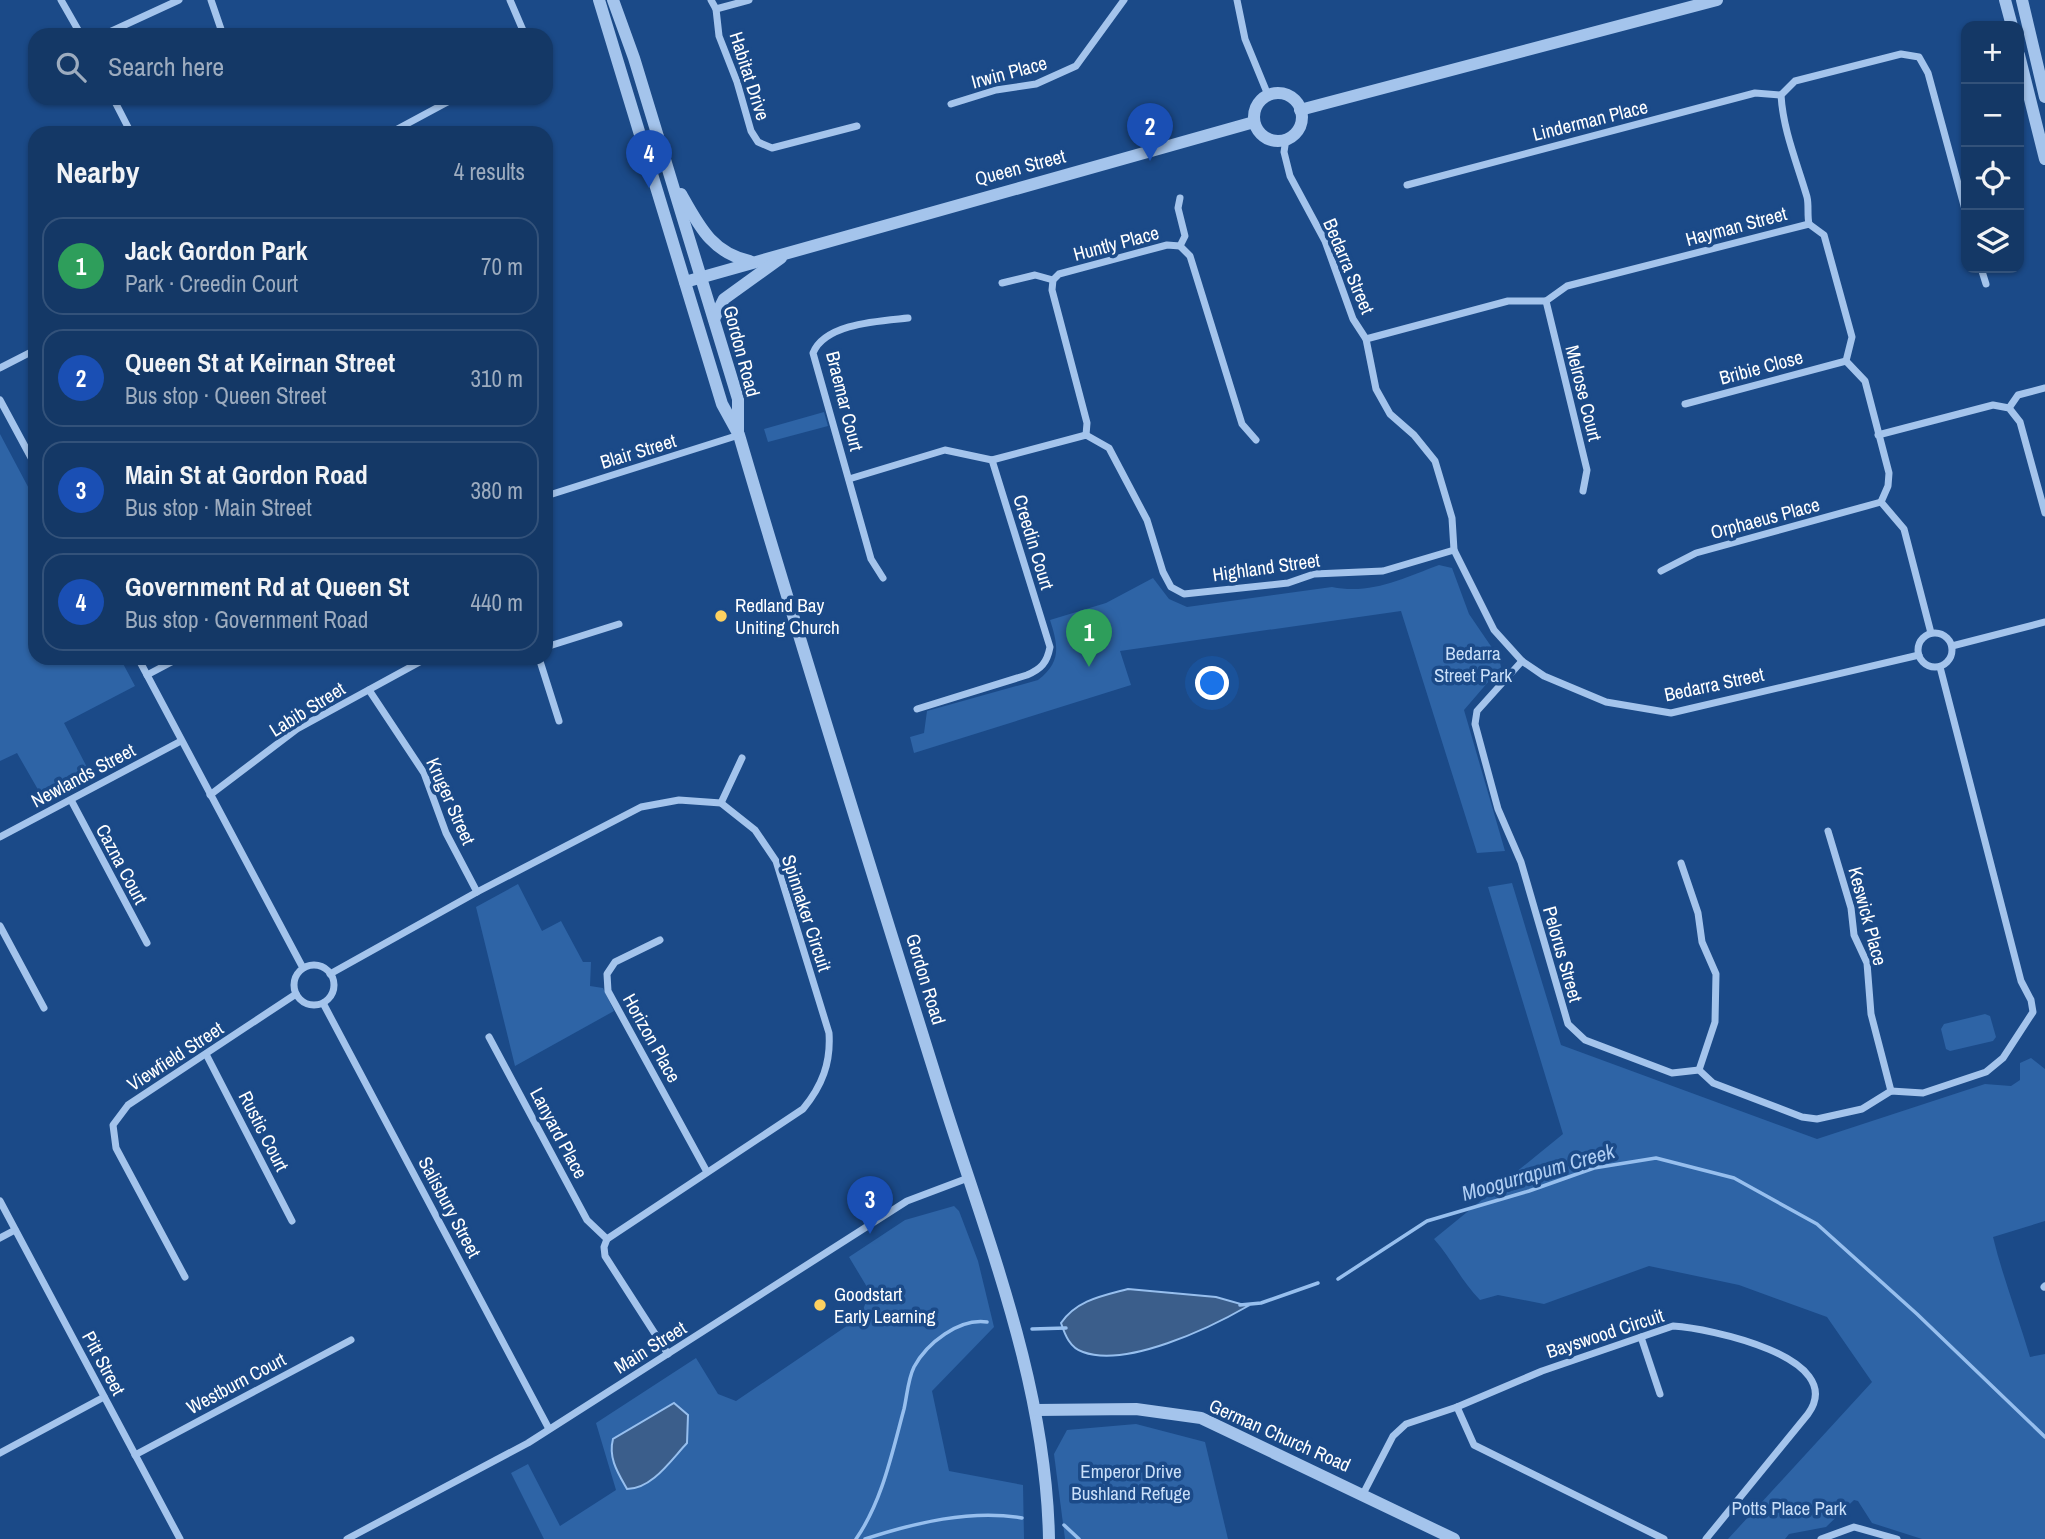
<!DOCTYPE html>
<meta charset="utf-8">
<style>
:root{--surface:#143866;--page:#21436f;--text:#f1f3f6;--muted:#9dacbf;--line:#33527a;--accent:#fed160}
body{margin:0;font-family:"Archivo Narrow",sans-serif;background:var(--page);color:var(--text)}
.controls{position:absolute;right:21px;top:21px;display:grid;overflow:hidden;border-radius:14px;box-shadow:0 2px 5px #0004}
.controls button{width:63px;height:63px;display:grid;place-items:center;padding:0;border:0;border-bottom:2px solid var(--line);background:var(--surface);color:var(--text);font:35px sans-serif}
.you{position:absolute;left:1213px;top:684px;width:24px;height:24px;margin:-18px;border:5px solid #fff;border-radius:50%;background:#1a73e8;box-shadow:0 0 0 10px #1a73e833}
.badge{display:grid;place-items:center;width:46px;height:46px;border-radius:50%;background:var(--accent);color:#fff;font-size:23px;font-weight:700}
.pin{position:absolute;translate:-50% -58px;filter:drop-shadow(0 2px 4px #0008)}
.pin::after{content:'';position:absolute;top:37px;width:24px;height:21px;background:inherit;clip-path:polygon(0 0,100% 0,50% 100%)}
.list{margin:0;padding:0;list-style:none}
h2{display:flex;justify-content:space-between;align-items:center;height:91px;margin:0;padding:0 28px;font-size:30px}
h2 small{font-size:23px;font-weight:400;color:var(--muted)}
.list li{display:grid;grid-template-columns:46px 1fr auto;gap:21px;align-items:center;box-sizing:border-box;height:98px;margin:0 14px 14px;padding:0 14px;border:2px solid var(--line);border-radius:21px}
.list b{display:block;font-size:26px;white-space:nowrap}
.list p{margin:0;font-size:23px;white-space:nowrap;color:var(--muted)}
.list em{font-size:23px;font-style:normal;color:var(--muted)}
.icon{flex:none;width:38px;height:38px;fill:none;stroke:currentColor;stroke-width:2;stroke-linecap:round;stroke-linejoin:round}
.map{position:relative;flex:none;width:2045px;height:1539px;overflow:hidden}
.search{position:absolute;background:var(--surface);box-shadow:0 2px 5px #0004;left:28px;top:28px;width:525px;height:77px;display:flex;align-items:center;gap:18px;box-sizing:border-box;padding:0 24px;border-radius:21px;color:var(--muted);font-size:26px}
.panel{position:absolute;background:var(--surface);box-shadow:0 2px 5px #0004;left:28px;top:126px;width:525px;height:539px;border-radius:21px}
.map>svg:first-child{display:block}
.green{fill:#2e64a6}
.water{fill:#3b5e8b;stroke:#97bfee;stroke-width:2}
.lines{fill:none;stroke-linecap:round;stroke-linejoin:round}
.stream{stroke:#97bfee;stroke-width:3.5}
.minor{stroke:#a4c4ec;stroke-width:7}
.tertiary{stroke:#a4c4ec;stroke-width:12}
.poi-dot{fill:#fed160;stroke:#1b4a88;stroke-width:2.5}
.labels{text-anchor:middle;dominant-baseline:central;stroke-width:7;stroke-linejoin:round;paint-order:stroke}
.street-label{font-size:19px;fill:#fff;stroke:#1b4a88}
.poi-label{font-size:19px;fill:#fff;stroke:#1b4a88;text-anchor:start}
.park-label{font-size:19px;fill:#c9dff9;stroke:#1b4a88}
.water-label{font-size:21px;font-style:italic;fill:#afcef4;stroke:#1b4a88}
</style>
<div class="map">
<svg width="2045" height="1539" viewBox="0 0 2045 1539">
<rect width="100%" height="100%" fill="#1b4a88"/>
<!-- green -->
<g class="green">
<polygon points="824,412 828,426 768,442 764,429"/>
<polygon points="0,434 35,500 35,658 120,658 135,686 64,723 91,775 44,800 17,753 0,761"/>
<path d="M1439,565L1452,568L1469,614L1499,658L1501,667L1464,710L1505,851L1477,853L1401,611L1120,651L1131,685L914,753L910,737L924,733L927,711L1038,680C1062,662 1058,645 1050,620L1106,603L1153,578L1169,599L1187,607L1332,587C1371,595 1404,578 1439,565Z"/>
<path d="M1512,883L1561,1045L1817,1139L1985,1084L2011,1086L2020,1080V1063L2031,1058L2045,1069V1221L1993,1237C2003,1278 2018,1316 2030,1357L2045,1354V1539H1922L1872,1523L1858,1501L1854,1500L1826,1527L1789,1534L1785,1539H1728L1872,1382L1827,1317L1739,1285L1649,1266L1544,1304L1498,1295L1480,1300C1462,1282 1451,1258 1434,1239L1563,1134L1488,887Z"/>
<polygon points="518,884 542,931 561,921 583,962 591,962 590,986 603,988 614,1011 515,1066 476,907"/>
<polygon points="1985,1014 1990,1016 1996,1037 1993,1041 1950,1051 1946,1049 1941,1029 1944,1024"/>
<polygon points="954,1206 959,1211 978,1261 994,1327 932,1391 949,1471 1023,1485 1024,1539 544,1539 511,1473 528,1464 560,1526 616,1490 596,1423 696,1358 718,1394 736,1401 860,1317 870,1292 849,1257 905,1220"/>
<polygon points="1136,1424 1205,1442 1228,1539 1065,1539 1054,1454 1067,1430"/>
</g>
<!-- water -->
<g class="water">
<path d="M1128,1289L1216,1297L1248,1306C1210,1328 1126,1368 1083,1352C1070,1348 1065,1335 1061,1323C1077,1300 1102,1296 1128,1289Z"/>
<path d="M674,1403L688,1415L687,1443C671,1460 652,1489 627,1489C618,1473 608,1458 613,1439Z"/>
</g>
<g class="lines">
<!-- stream -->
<g class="stream">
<polyline points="1338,1279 1427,1221 1529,1191 1594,1168 1656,1158 1734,1178 1817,1224 1917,1314 2045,1437"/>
<polyline points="1240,1305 1261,1303 1318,1283"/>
<polyline points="1032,1329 1066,1328"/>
<polyline points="1064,1525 1079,1539"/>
<path d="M856,1539C882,1502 892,1453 904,1409C907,1396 908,1379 914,1367C927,1343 959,1318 987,1322"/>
<path d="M865,1539C914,1523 971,1509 1022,1518"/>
</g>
<!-- minor -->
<g class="minor">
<polyline points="61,0 81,35"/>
<polyline points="211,0 223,35"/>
<polyline points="510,0 525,35"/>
<polyline points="711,0 716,9 719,36 737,82 751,131 758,142 772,148 857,126"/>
<polyline points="1237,0 1245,39 1268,95"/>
<polyline points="716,9 749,0"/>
<polyline points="103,35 179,0"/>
<polyline points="113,98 131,133"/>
<polyline points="951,104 996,90 1036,84 1076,66 1124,0"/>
<polyline points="390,133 455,98"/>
<polyline points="1286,139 1284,152 1290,176 1325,241 1353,319 1366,339 1376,389 1390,414 1414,435 1435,461 1452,518 1454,550 1494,630 1522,661 1544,676 1606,702 1671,713 1919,655"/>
<polyline points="1407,185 1755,93 1781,95"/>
<polyline points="1180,198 1178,208 1185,236 1180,246"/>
<path d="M1809,224C1807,215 1809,205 1807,197C1797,163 1783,130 1781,95L1795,81L1901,54L1919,57L1928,73L1966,213"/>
<polyline points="1981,268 1986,284"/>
<polyline points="1002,283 1035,275 1053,280"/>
<polyline points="1546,301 1587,470 1583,491"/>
<polyline points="1366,339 1508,301 1546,301 1567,286 1809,224 1824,235 1852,337 1846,361 1865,381 1889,473 1888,486 1881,502 1904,529 1931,633"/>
<polyline points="0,368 35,350"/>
<polyline points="0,400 35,465"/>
<polyline points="1685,404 1846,361"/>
<polyline points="2009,408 2018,395 2045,388"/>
<polyline points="1086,435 1087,423 1052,290 1053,280 1059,274 1167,245 1180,246 1190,256 1242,424 1256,440"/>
<polyline points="1878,435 1993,405 2009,408 2020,422 2045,513"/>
<polyline points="849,479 945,450 992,460 1086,435 1109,448 1147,520 1163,572 1171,587 1184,594 1288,583 1314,574 1383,571 1454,550"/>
<polyline points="546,496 739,435"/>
<polyline points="1661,571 1696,553 1881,502"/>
<path d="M883,578L871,559L813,353C825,323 880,321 908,318"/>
<circle cx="1935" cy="650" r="17"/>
<polyline points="1952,646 2045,622"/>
<polyline points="546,647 619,624"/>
<polyline points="138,658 303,968"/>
<polyline points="539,658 559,721"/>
<polyline points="1522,661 1477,711 1475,724 1498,809 1521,862 1568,1024 1585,1040 1672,1073 1699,1070 1713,1083 1802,1117 1817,1119 1862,1109 1891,1091 1923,1093 1986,1072 2003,1058 2033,1012 2031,1000 2021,981 1940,667"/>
<polyline points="147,675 179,658"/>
<polyline points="369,690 424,773 446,833 477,892"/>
<path d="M917,709L1027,675C1041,669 1047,663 1050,647L992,460"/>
<polyline points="210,795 297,729 427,658"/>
<polyline points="71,800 147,943"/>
<polyline points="721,803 742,758"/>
<polyline points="1828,831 1851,908 1854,935 1867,963 1871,1014 1891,1091"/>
<polyline points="0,837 181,741"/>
<polyline points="1681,863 1698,913 1702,942 1716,974 1715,1022 1699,1070"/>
<polyline points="0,926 44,1008"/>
<polyline points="660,940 615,962 607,974 608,991 707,1172"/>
<circle cx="314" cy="985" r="20"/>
<path d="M330,974L477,892L641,807L679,800L721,803L755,830L776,861L829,1033C831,1063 822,1086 803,1109L607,1239L604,1247L605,1256L668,1354"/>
<polyline points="323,1003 548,1427"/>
<polyline points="489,1037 587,1220 607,1239"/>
<polyline points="207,1056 292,1221"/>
<polyline points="0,1201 180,1539"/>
<polyline points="0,1238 15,1230"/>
<polyline points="185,1277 116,1148 113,1125 128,1105 296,994"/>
<polyline points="2044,1287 2045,1286"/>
<polyline points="1641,1337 1660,1394"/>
<polyline points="1457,1407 1474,1445 1664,1539"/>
<polyline points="0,1453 104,1397"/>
<polyline points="135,1455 351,1340"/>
<path d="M1363,1494L1393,1436L1406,1424L1457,1407L1542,1371L1673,1326C1708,1328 1849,1357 1808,1414L1706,1539"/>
<polyline points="347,1539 528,1443 907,1201 968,1178"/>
<polyline points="1821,1539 1854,1527 1897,1539"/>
</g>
<!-- tertiary -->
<g class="tertiary">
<path d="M599,0L722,404L739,435C803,653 871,870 939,1087C985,1235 1046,1381 1049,1539"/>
<polyline points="613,0 634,58 738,399 738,432"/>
<polyline points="2005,0 2012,26"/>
<polyline points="2022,0 2045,97"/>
<polyline points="2019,55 2045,159"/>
<circle cx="1278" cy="117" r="24"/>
<polyline points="1300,110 1717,0"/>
<path d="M681,194C699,226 712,253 750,261"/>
<polyline points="685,282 1254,122"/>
<polyline points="714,319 724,299 781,258"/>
<polyline points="1036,1410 1136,1409 1201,1418 1454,1539"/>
</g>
</g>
<!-- markers -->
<g class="poi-dot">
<circle cx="721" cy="616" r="7"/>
<circle cx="820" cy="1305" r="7"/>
</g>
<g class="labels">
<!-- street labels -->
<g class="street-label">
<text transform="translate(1009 72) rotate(-15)">Irwin Place</text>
<text transform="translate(750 76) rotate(72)">Habitat Drive</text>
<text transform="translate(1590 120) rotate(-14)">Linderman Place</text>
<text transform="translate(1020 167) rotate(-15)">Queen Street</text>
<text transform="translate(1736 226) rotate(-15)">Hayman Street</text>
<text transform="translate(1116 243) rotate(-15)">Huntly Place</text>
<text transform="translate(1349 266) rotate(67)">Bedarra Street</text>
<text transform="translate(742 351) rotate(75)">Gordon Road</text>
<text transform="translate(1761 367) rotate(-15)">Bribie Close</text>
<text transform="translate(1584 393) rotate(76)">Melrose Court</text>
<text transform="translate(845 401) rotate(76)">Braemar Court</text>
<text transform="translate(638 451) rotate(-17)">Blair Street</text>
<text transform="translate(1765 518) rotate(-15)">Orphaeus Place</text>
<text transform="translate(1034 542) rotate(73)">Creedin Court</text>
<text transform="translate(1266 567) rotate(-8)">Highland Street</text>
<text transform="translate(1714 684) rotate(-12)">Bedarra Street</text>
<text transform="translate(307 709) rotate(-32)">Labib Street</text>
<text transform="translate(83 775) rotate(-28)">Newlands Street</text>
<text transform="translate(451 801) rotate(66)">Kruger Street</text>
<text transform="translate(122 864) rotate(62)">Cazna Court</text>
<text transform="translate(807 913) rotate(72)">Spinnaker Circuit</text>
<text transform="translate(1868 916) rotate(75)">Keswick Place</text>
<text transform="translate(1563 954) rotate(74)">Pelorus Street</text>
<text transform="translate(926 979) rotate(73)">Gordon Road</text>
<text transform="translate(652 1038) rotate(61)">Horizon Place</text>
<text transform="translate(175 1056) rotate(-33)">Viewfield Street</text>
<text transform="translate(264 1131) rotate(63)">Rustic Court</text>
<text transform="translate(559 1133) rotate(62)">Lanyard Place</text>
<text transform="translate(450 1207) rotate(62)">Salisbury Street</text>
<text transform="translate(1605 1333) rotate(-18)">Bayswood Circuit</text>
<text transform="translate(650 1347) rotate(-32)">Main Street</text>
<text transform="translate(104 1363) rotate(62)">Pitt Street</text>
<text transform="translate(236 1383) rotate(-28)">Westburn Court</text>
<text transform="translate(1280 1435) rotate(24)">German Church Road</text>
</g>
<!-- poi labels -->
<g class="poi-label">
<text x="735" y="605">Redland Bay<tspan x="735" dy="22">Uniting Church</tspan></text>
<text x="834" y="1294">Goodstart<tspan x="834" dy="22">Early Learning</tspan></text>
</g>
<!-- park labels -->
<g class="park-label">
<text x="1473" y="653">Bedarra<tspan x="1473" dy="22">Street Park</tspan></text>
<text x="1131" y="1471">Emperor Drive<tspan x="1131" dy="22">Bushland Refuge</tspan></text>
<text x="1789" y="1508">Potts Place Park</text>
</g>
<!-- water labels -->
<g class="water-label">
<text transform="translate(1538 1172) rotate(-16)">Moogurrapum Creek</text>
</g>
</g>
</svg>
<div class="controls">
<button>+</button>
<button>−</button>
<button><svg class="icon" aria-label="locate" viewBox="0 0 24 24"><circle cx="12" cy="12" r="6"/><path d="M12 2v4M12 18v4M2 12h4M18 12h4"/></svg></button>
<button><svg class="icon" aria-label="layers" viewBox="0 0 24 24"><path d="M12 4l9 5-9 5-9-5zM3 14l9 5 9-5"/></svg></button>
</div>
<div class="you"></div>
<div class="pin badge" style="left:1089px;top:667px;background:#2e9e5b">1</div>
<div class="pin badge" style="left:1150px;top:161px;background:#1a4fb4">2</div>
<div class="pin badge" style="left:870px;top:1234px;background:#1a4fb4">3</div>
<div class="pin badge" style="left:649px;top:188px;background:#1a4fb4">4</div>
<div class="search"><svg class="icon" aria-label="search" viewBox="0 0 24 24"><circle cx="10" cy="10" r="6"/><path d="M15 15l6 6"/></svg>Search here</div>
<section class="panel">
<h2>Nearby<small>4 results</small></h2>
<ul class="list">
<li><span class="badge" style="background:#2e9e5b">1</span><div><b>Jack Gordon Park</b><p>Park · Creedin Court</p></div><em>70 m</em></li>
<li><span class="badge" style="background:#1a4fb4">2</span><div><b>Queen St at Keirnan Street</b><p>Bus stop · Queen Street</p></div><em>310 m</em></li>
<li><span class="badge" style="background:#1a4fb4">3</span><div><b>Main St at Gordon Road</b><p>Bus stop · Main Street</p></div><em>380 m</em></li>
<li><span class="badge" style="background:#1a4fb4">4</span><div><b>Government Rd at Queen St</b><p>Bus stop · Government Road</p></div><em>440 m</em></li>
</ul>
</section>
</div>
